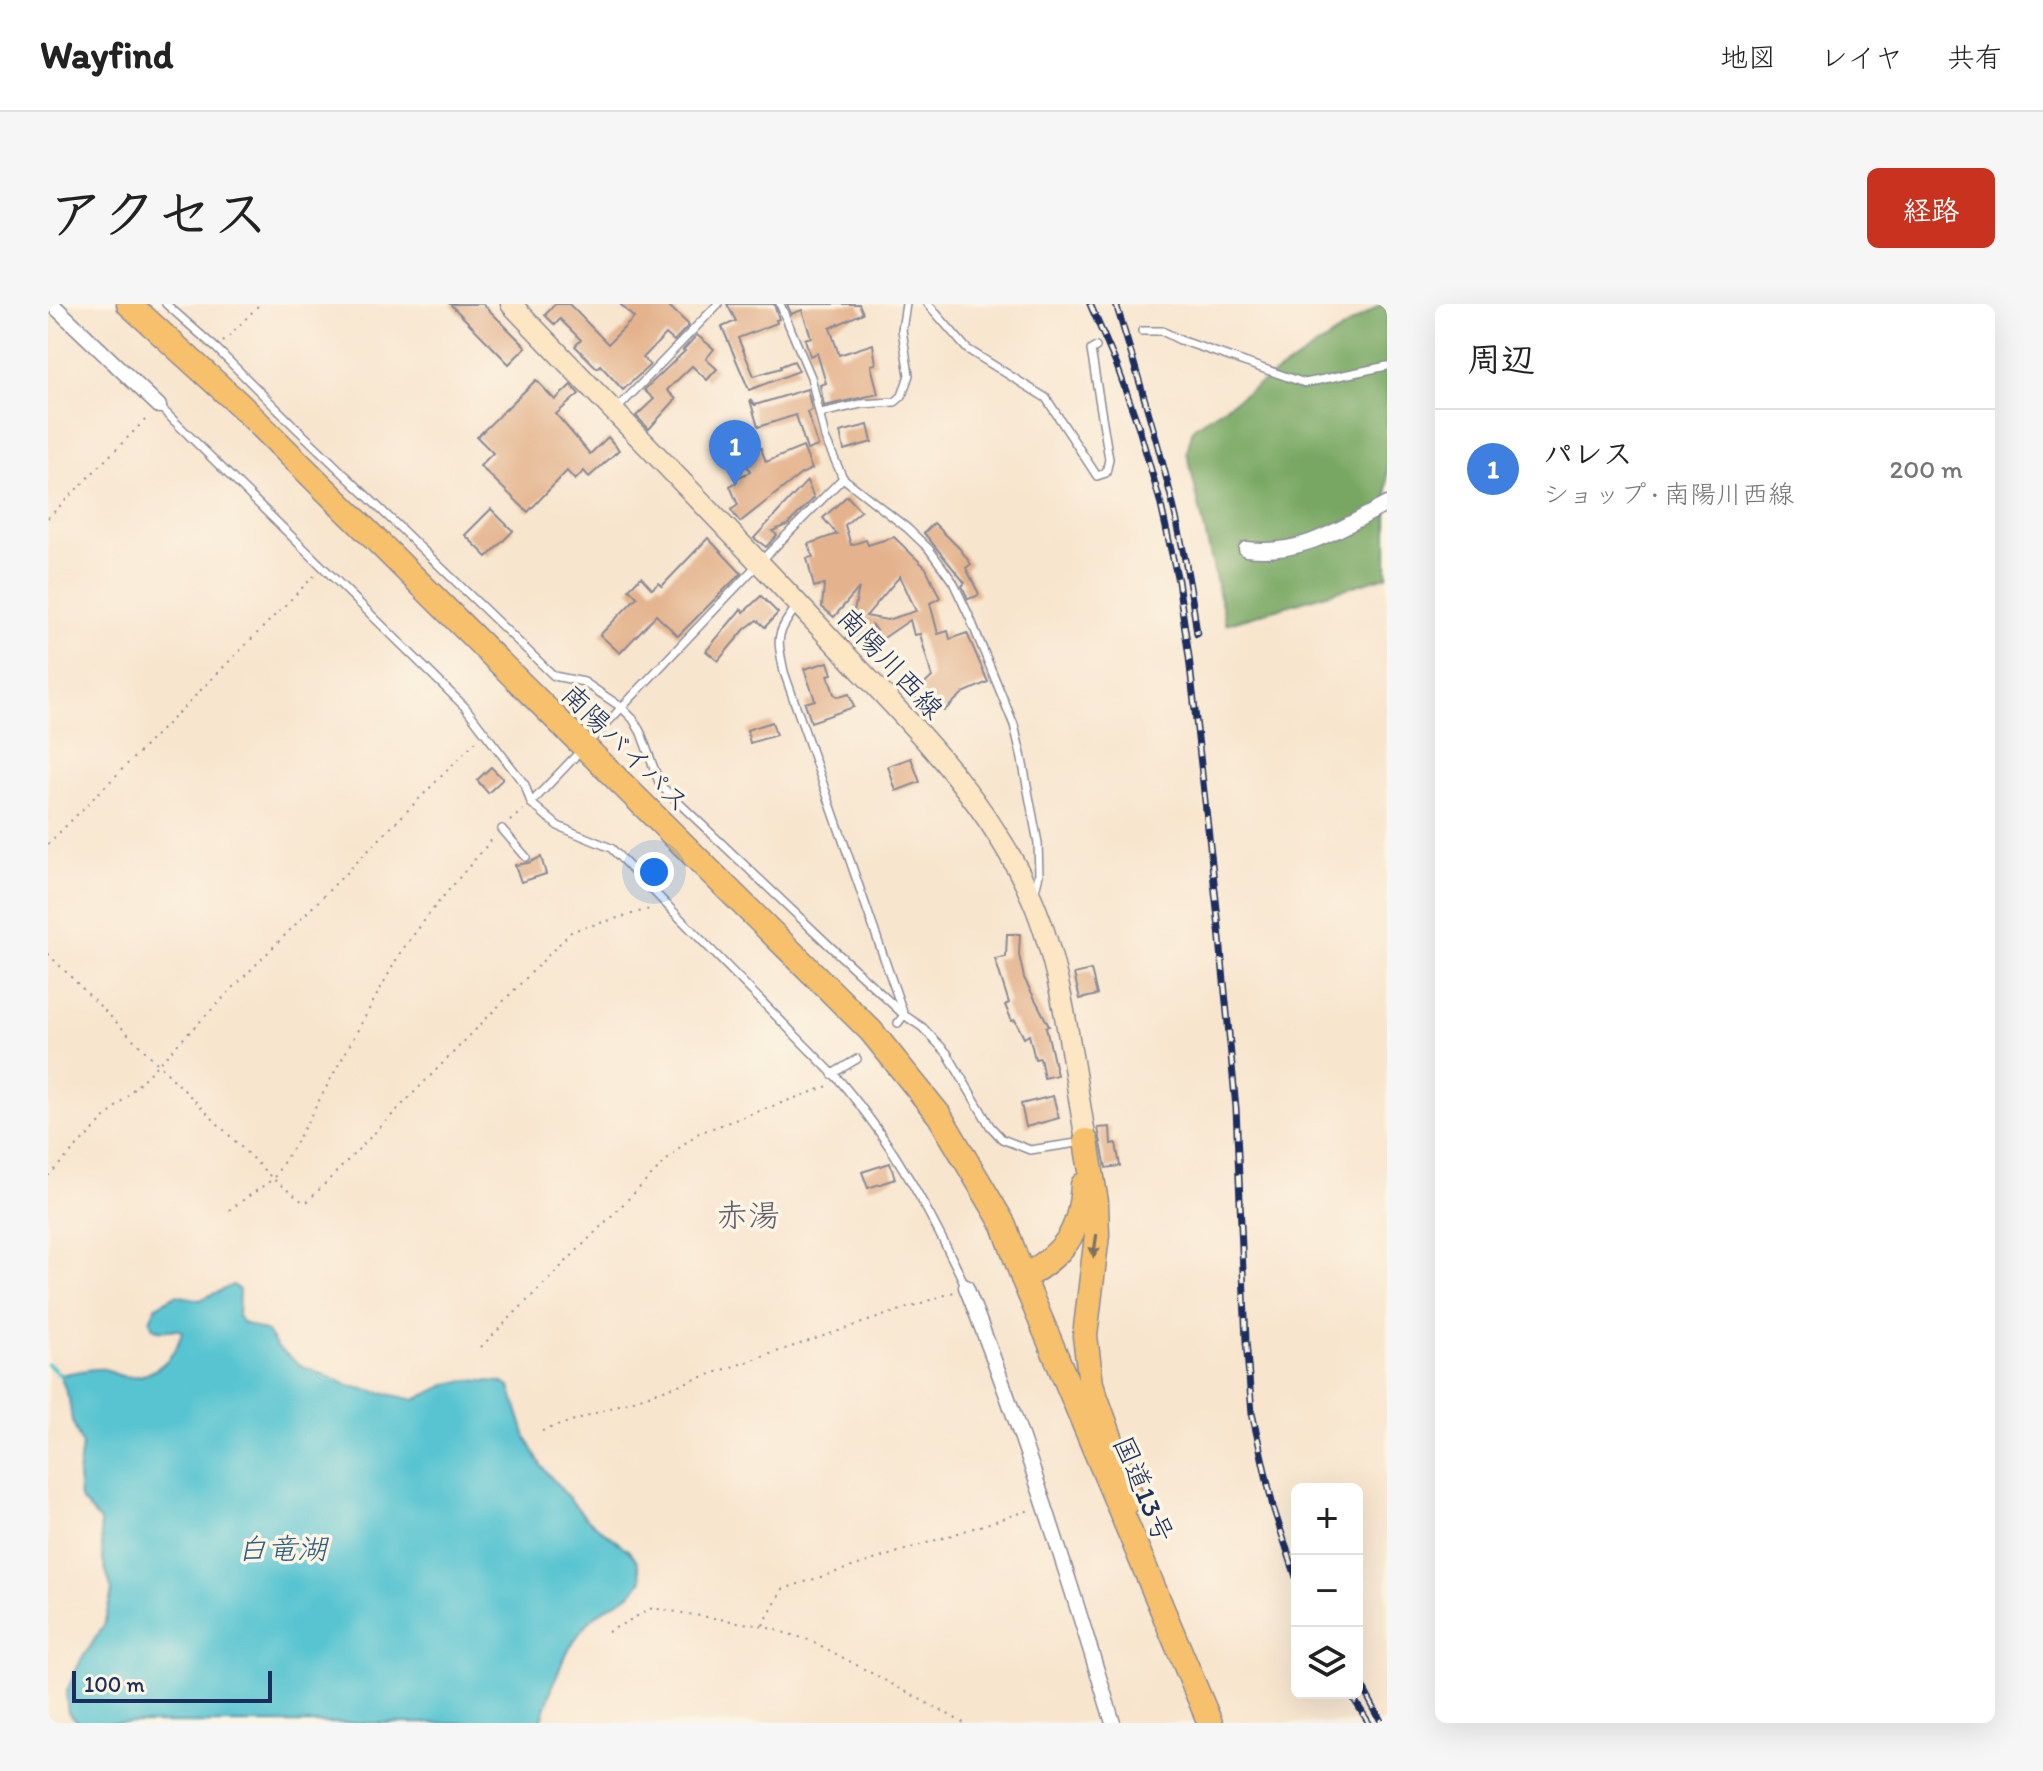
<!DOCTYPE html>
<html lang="ja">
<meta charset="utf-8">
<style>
:root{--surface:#fff;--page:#f6f6f6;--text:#222;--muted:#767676;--line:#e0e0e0;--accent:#c8321e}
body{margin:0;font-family:Itim,"Klee One",sans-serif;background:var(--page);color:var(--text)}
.controls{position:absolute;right:24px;bottom:24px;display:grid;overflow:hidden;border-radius:12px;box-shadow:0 8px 32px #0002}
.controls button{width:72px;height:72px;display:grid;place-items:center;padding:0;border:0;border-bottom:2px solid var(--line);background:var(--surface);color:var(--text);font:40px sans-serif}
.scale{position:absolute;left:24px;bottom:20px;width:200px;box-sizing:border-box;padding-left:8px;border:4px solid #1b2f5e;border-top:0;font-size:22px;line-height:28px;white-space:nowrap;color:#1b2f5e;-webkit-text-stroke:6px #fcf5e5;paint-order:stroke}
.you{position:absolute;left:606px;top:568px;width:28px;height:28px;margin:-20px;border:6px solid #fff;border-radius:50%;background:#1a73e8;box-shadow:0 0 0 12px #1a73e833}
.badge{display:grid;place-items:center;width:52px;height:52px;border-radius:50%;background:var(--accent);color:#fff;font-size:26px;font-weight:700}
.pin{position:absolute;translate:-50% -66px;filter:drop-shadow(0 2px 4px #0008)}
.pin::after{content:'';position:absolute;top:42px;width:28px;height:24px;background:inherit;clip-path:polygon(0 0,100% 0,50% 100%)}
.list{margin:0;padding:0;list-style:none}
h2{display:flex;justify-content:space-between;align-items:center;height:104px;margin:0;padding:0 32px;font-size:34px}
h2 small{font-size:26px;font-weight:400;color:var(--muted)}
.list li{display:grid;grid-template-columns:52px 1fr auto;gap:24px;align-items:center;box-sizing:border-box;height:120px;padding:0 32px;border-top:2px solid var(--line)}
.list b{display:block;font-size:30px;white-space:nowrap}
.list p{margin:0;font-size:26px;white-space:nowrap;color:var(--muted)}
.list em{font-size:26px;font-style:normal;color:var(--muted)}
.icon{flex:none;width:44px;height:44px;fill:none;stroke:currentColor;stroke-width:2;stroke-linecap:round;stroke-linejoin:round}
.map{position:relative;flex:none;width:1339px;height:1419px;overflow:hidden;border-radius:12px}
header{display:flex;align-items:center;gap:48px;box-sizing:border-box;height:112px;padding:0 40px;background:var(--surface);border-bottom:2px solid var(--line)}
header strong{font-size:38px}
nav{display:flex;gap:44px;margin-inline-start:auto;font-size:28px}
.intro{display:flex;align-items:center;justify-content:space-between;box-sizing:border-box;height:192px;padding:0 48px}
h1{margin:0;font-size:56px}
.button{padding:20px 36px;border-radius:12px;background:var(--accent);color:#fff;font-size:28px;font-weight:700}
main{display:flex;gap:48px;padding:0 48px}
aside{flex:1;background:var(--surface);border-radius:12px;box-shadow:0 8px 32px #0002}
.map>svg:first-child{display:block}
.forest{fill:#77a762;stroke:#496b60;stroke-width:2}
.water{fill:#58c4d1;stroke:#3a7a98;stroke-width:2}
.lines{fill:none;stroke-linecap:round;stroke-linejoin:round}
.stream{stroke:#58c4d1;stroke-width:4}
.building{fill:#e4b38d;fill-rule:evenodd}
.service-casing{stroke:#8a8a96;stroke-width:10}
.minor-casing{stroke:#8a8a96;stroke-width:17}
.secondary-casing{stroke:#8a8a96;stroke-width:23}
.trunk-casing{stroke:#8a8a96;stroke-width:27}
.path{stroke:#8a8a96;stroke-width:2;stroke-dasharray:2 6;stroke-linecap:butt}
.service{stroke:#fff;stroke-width:7}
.minor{stroke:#fff;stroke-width:14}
.secondary{stroke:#fce6c4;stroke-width:20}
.trunk{stroke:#f7c06c;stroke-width:24}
.rail-casing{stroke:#1b2f5e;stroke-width:7}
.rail{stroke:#fcf5e5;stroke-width:4;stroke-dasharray:12;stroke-linecap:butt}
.oneway{fill:#7e7064}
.labels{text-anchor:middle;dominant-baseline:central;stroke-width:7;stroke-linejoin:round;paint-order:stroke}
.street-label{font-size:28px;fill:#1b2f5e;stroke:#fcf5e5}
.water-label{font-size:30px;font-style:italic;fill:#2d5c80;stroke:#fcf5e5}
.quarter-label{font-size:32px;fill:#615d6e;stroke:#fcf5e5}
</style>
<header>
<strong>Wayfind</strong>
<nav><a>地図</a><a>レイヤ</a><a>共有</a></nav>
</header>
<div class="intro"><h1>アクセス</h1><a class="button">経路</a></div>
<main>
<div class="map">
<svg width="1339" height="1419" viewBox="0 0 1339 1419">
<rect width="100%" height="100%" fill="#fcf5e5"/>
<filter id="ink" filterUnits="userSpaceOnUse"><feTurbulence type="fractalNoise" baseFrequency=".0125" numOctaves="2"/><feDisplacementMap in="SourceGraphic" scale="16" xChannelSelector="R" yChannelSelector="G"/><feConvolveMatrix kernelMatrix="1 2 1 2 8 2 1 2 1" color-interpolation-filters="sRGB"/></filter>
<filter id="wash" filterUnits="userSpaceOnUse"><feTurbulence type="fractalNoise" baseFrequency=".006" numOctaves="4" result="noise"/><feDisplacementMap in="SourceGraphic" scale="32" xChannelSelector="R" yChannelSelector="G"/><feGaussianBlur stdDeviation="1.8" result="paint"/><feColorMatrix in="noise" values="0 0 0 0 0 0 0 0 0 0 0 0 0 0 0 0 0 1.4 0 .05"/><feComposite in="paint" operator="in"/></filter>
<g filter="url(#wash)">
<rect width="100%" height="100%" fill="#f8e5ce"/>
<!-- forest -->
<polygon class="forest" points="1333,0 1339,0 1339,272 1178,320 1139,148 1145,124"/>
<!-- water -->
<path class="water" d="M185,981L191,986L190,1012L195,1019L219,1028L229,1043L252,1061L303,1082L367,1096L400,1080L420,1076L453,1078L462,1083L478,1133L494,1163L537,1213L581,1247L589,1257L594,1275C585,1294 566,1297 551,1309C518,1335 504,1381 493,1419H31L20,1409L18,1389L32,1358L56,1321L64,1287L55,1256L52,1217L32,1195L30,1172L34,1141L24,1117L21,1095L12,1071C25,1069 44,1063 56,1065C62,1066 67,1071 74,1072C103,1077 128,1055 134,1027C124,1023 116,1030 105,1024L102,1017L108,1002L128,991L152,996Z"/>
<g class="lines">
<!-- stream -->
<polyline class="stream" points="0,1060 12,1071"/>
</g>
<g id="blocks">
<!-- building -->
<g class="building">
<polygon points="402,0 435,0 478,43 461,60"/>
<polygon points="507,0 521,0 560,40 586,14 572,0 619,0 641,21 626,37 618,30 595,54 602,61 575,86 552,61 549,64 527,42 533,36 512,15 507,21 497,11"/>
<polygon points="679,0 726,0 731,15 728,16 729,19 690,34 706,72 733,64 733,62 746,57 751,67 701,86 674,23 688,17"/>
<polygon points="739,0 811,0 815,9 782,24 791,51 825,40 828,60 823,61 830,90 776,102 772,81 778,79 769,49 762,52 757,35 763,33 754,6 743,10"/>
<polygon points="649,31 666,45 658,55 669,65 659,76 644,62 619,86 628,95 601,125 588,112 606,95 596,86 637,47 635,46"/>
<polygon points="488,76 507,96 523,81 531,90 508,110 542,150 560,133 571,146 541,173 536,167 527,176 519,167 480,208 432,162 445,149 429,133"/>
<polygon points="759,85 764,106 759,108 770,142 759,146 748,111 710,123 702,96 707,101"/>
<polygon points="820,121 824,138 796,146 792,128"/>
<polygon points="755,143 764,165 753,170 692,218 683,206 690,201 682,182 689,178 688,174 702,168 695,152 713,144 718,158"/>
<polygon points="759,177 766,194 739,221 724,227 729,231 718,243 706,234"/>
<path d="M799,192L813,207L797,221L803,241L818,236L820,241L846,233L878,264L892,294L882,299L890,330L900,327L902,335L919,329L940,378L915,389L896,407L886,396L878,404L865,391L884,373L872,330L866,331L862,316L834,335L824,321L821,336L802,331L800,334L811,284L786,313L774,303L776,280L766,283L759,254L765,253L760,240L789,230L775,214ZM852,272L868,307L839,316L818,312Z"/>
<polygon points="443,205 465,227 439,253 417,231"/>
<polygon points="886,219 911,244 923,260 918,264 931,290 929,292 920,295 914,282 917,279 876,229"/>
<polygon points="660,234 693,269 630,332 608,311 572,349 552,331 589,293 581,285 593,273 604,285 611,279 614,282"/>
<polygon points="713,292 730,309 717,323 709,316 697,325 670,357 658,347 693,305 696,308"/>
<polygon points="780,358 784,370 780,371 786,390 790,393 801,390 806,403 763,418 757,399 767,396 756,365"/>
<polygon points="724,418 728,431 702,439 699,426"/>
<polygon points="863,454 872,478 848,487 840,462"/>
<polygon points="443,463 455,475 440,489 429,476"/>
<polygon points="493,553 498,570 473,578 467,561 480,559"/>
<polygon points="959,630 972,630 971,651 976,674 1001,722 998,723 1009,771 996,774 992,754 987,755 981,731 976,734 967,716 964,717 957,701 961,699 947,655 958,653"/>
<polygon points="1043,666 1049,691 1032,695 1026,670"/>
<polygon points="1005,792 1011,814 978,823 973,800"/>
<polygon points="1062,823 1063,840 1068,839 1072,862 1058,864 1050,824"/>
<polygon points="842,859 847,875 820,884 814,868"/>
</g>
</g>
</g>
<g filter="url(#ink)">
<use href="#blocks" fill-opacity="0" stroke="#8a8a96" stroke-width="2"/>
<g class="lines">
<!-- service casing -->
<g class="service-casing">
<g id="service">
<polyline points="118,0 169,45 246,122 506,372 536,378 573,403 585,415 593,429 612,481 785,645 856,711 874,723 899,749 942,822 954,835 982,846 1036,838"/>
<polyline points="732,0 763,73 777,134 795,174 859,224 881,245 905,278 922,314 966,421 973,450 990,539 991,571 986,590"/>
<polyline points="880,0 919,45 998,94 1049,172 1058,169 1061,155 1043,46 1048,43"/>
<polyline points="1094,27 1114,27 1132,36 1257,79 1339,62"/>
<path d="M111,102L417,403L477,481L483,499L510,522L563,544L793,778C847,842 882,908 918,983"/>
<polyline points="569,105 670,0"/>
<polyline points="773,109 813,100 847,98 854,92 861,71 854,26 858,0"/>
<path d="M749,302C727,332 729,332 736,368L856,711L850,719"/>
<polyline points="483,499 711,259 795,174"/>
<polyline points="454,525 478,553"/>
<polyline points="784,770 809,755"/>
</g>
</g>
<!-- minor casing -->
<g class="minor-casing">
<g id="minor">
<polyline points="4,0 111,102"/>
<path d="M1198,245C1253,252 1293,224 1339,200"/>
<path d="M918,983C975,1126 1020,1272 1065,1419"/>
</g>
</g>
<!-- secondary casing -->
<g class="secondary-casing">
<path id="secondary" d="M463,0C569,111 677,221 781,333C857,414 939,492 984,595C1014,664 1025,762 1038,837"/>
</g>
<!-- trunk casing -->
<g class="trunk-casing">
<g id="trunk">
<polyline points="81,0 192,101 823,727 891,811 956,921 975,974 1162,1419"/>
<polyline points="1038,837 1048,898 1049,931 1037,1032 1043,1080 1084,1195"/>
<path d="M975,974C1016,949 1032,931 1035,881"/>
</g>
</g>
<!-- path -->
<g class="path">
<polyline points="175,38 212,0"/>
<polyline points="0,214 100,113"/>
<polyline points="462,517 475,506"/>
<polyline points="0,540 266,272"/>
<polyline points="0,650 225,875 255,898 260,897 524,627 605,604"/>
<polyline points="0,872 428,437"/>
<polyline points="181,906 225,875 250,835 352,649 388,601 446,533"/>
<polyline points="433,1043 633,842 651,829 780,782"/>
<polyline points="494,1127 906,988"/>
<polyline points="715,1321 735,1285 982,1206"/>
<polyline points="560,1328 604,1304 714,1322 764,1337 916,1419"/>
</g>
<!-- service -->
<use href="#service" class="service"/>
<!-- minor -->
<use href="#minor" class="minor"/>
<!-- secondary -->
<use href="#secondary" class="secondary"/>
<!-- trunk -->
<use href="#trunk" class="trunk"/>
<!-- rail casing -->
<g class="rail-casing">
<g id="rail">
<polyline points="1042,0 1069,62 1090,121 1112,197 1130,277 1141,353 1170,614 1188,804 1198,1037 1204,1109 1225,1203 1249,1276"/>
<path d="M1068,0C1101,108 1135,217 1149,330"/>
<polyline points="1309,1373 1334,1419"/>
<polyline points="1302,1389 1321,1419"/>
</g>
</g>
<!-- rail -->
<use href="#rail" class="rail"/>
</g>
<!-- one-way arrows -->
<defs><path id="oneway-solid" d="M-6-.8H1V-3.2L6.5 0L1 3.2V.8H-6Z" transform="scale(2)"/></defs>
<use class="oneway" href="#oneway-solid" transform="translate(1047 942) rotate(98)"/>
</g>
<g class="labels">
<!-- street labels -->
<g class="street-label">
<text transform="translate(843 359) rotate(47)">南陽川西線</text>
<text transform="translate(578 444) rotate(45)">南陽バイパス</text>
<text transform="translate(1096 1185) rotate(67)">国道13号</text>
</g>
<!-- water labels -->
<g class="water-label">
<text x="234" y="1244">白竜湖</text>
</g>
<!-- quarter labels -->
<g class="quarter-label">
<text x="700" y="911">赤湯</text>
</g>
</g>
</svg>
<div class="controls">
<button>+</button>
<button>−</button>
<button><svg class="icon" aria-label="layers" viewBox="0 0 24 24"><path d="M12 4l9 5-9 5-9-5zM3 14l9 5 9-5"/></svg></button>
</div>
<div class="scale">100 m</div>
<div class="you"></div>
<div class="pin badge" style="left:687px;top:182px;background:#3f7fe0">1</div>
</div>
<aside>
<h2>周辺<small></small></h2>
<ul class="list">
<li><span class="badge" style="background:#3f7fe0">1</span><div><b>パレス</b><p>ショップ · 南陽川西線</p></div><em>200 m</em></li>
</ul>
</aside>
</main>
